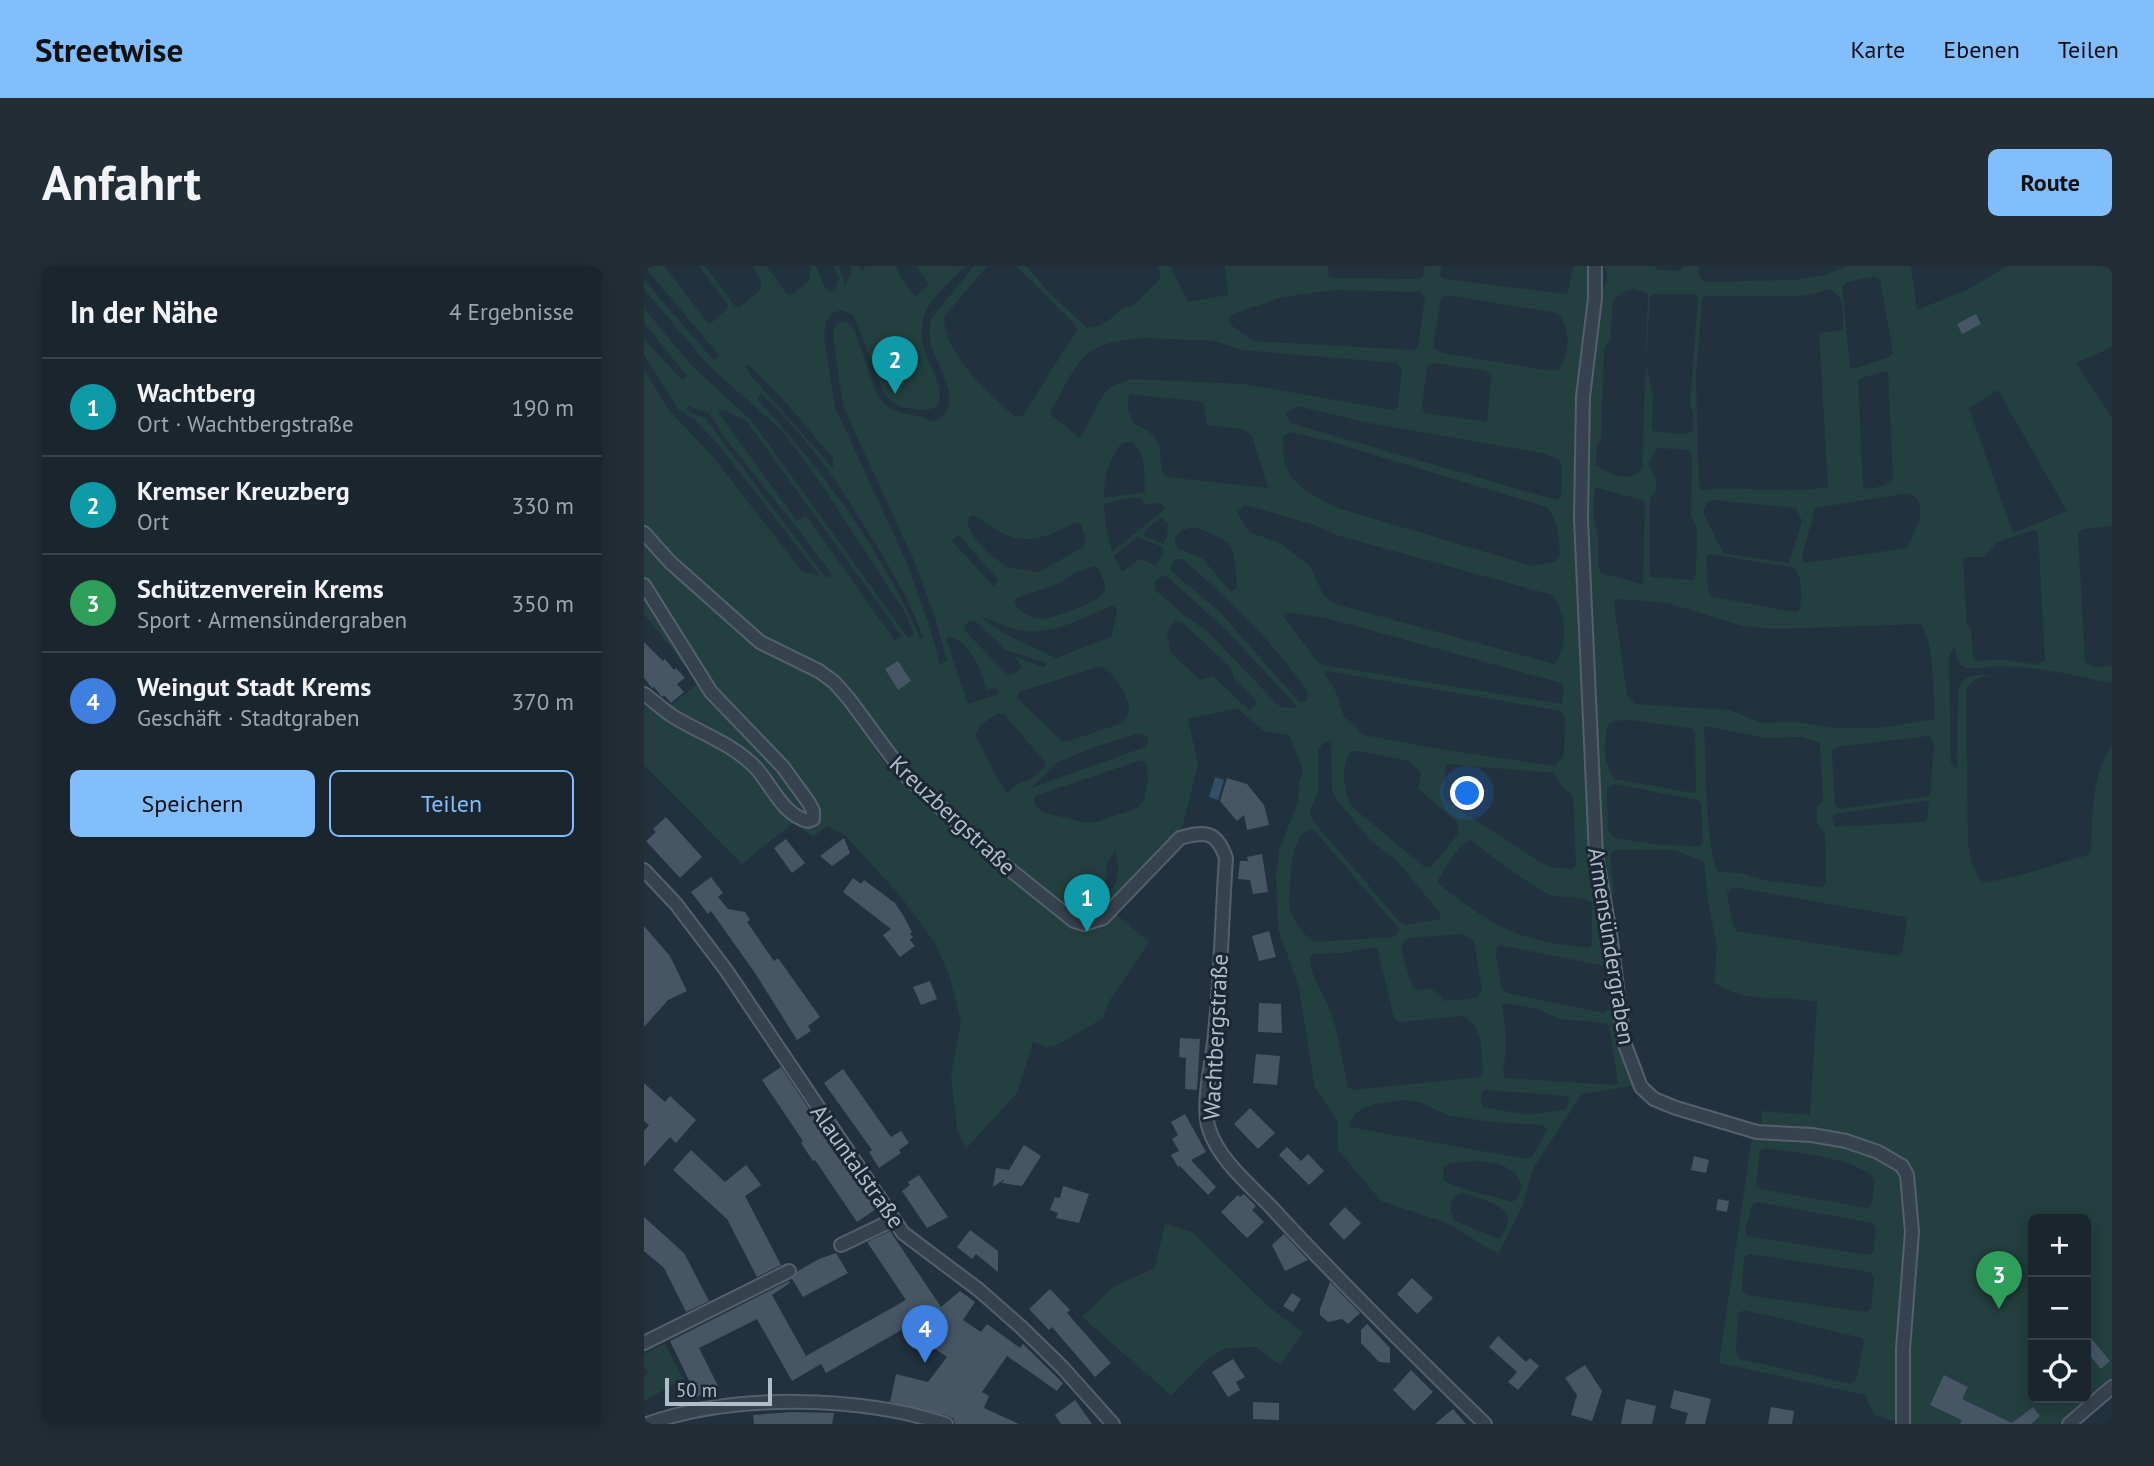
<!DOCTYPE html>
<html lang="de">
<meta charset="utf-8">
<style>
:root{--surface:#1a252e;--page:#232d36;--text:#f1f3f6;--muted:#9fa5aa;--line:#38424a;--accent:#82bdfe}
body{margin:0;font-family:"PT Sans",sans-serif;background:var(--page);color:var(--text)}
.controls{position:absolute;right:21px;bottom:21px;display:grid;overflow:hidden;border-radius:10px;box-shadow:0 4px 18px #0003}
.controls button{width:63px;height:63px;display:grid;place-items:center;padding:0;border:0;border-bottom:2px solid var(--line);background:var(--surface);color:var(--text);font:35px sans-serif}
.scale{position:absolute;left:21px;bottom:18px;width:107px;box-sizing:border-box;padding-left:7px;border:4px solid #b2bdca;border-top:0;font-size:19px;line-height:24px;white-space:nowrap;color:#b2bdca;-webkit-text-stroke:5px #1b2733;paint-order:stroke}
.you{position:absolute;left:824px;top:528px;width:24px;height:24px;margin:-18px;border:5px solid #fff;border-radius:50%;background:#1a73e8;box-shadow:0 0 0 10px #1a73e833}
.badge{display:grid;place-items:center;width:46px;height:46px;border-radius:50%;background:var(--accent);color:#fff;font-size:23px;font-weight:700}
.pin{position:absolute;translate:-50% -58px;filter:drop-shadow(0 2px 4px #0008)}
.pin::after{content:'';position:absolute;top:37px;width:24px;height:21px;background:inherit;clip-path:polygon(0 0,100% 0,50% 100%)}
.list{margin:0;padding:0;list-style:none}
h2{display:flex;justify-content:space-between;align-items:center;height:91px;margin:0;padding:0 28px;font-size:30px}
h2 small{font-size:23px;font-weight:400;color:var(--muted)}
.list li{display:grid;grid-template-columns:46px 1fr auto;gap:21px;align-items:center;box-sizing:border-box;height:98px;padding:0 28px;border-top:2px solid var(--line)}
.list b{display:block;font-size:26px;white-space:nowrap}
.list p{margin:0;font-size:23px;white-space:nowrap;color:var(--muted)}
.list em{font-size:23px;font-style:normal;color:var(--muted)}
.actions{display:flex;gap:14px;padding:21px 28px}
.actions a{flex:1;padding:16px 0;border:2px solid var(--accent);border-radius:10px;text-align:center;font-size:24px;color:var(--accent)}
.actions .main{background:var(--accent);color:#111}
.icon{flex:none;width:38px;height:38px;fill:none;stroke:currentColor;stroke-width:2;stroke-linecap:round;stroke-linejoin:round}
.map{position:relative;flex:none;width:1468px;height:1158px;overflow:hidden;border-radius:10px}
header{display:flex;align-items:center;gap:42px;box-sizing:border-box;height:98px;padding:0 35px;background:var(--accent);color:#111}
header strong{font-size:33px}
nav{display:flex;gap:38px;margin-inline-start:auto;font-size:24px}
.intro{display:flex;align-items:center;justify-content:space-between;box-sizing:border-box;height:168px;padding:0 42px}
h1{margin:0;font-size:49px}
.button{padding:18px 32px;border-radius:10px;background:var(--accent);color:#111;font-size:24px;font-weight:700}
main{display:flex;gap:42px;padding:0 42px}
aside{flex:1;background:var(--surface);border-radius:10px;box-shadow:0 4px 18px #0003}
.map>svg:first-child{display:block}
.green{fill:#243f3f;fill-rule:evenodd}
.water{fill:#344e67}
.building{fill:#465665}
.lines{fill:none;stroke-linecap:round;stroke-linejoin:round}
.street-casing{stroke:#54606c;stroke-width:16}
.street{stroke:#36424e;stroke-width:12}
.labels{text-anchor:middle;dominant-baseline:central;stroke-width:6;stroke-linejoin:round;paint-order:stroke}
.street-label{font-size:23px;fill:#b2bdca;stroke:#1b2733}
</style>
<header>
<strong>Streetwise</strong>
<nav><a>Karte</a><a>Ebenen</a><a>Teilen</a></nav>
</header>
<div class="intro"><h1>Anfahrt</h1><a class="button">Route</a></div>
<main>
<aside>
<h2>In der Nähe<small>4 Ergebnisse</small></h2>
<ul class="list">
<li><span class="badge" style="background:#0f9aa8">1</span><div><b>Wachtberg</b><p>Ort · Wachtbergstraße</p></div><em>190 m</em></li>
<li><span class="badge" style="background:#0f9aa8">2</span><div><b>Kremser Kreuzberg</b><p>Ort</p></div><em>330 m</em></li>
<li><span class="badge" style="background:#2e9e5b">3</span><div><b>Schützenverein Krems</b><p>Sport · Armensündergraben</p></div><em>350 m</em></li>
<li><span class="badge" style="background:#3f7fe0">4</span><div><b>Weingut Stadt Krems</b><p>Geschäft · Stadtgraben</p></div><em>370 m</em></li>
</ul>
<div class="actions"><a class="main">Speichern</a><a>Teilen</a></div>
</aside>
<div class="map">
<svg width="1468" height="1158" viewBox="0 0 1468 1158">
<rect width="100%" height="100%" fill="#22313e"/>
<!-- green -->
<g class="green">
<path d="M0,0H20L64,57H67L83,43L84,39L55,0H61L91,40L96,41L116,24L117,16L109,0H122L143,28L147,29L165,15L166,0H172L180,20L185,26L191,25L195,13L190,0H195L201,18L207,9L206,0H215L218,5L222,0H252L254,7L271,31L284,20L283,16L272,0H321C308,14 286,32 280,50C277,60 277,72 280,82C288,107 319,154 264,142C252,140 245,136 239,125L210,50L198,44L188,47L182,56L180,71L191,141L263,297L286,362L296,398L303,395L290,348L271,297L199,140L189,71C190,56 199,50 210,63L233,128C248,153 266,144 289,156C323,145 295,103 288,82C285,72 285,63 287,53L330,0H343L300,51C301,91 344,125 371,151L379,149L433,64L431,59L372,0H382L404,25L443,62L454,60L465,54L479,42L490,39L516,13V6L513,0H526L544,36L584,29L581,0H684V9L687,12L774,13L779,10L781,0H797L796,9L800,13L920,28L924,27L929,0H946L947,30L941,77L945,503L992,819L938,828L890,901L878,941L854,988L803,957L737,935L694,884V855L671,822L655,722L634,662L632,608L636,581L654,536L655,516L659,504L645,469L620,465L593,442L544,453L554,498L538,562L456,645C468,623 480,612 471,585L462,599C467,627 452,631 436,650L431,651C366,604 292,538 241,474L230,482L246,504L281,538L390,631L443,664C457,663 462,658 472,648L505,676L466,734L459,752L415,778L402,781L389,776L373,827L322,883L313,863L307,809L317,756L306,712L291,677L257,631L202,570L183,560L169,571L149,557L98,598L0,499V442L3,439L15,448L55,417L0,348V103L23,142L70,192L158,305L176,310L73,177L50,153L34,143L0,89V73L38,114L43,110L0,57V42L46,98L108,155L264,372L270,368L262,348L182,225L149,179L136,163L65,100L0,23V14L70,95L75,89ZM690,24L776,26L781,31L774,82L769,84L610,75L587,59L585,53L588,48L639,31ZM803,29L913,47C928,62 926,89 914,105H907L798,87L789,81L797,32ZM499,72L571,75L597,84L753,97L758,105L754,141L748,144L600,118L488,113L468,120L460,128L436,172L406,148C434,97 435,76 499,72ZM790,97L842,105L847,110L843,156L781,147L778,142L783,100ZM104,98L147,142L189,193V202L108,111L102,100ZM117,128C164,170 198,223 231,277C249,307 268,338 279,372H276C238,285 177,202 113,133ZM485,128L559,136L563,159L598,163L608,170L624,222L522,211C513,200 520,185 512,173C507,165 496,161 489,157L484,143ZM44,140L65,147L81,172L139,245L145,251L188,309L182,312L61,152L43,145ZM653,140L725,157L898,187L914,193L918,198L917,231L912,234L646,157L642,148ZM82,144L104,157L257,369L251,375L162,249L153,255L74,146ZM646,166L691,177L903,241C913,252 917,277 915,292L909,296L889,300L694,242C658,224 636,214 639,170ZM487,176C505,188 499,209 501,226L460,232C460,211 464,194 477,178ZM490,231L497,233L500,238L517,237L521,243L468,286L462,260L460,238ZM601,239L671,259L692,269L908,329C922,344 925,383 910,398L688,337L679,328L666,300L636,277L605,266L593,246ZM330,249C372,279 386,281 431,256L437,258L442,275L439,281L395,306L363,301L345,288L330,271L324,259L325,250ZM517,252L524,257L523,270L519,278L500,270L501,264ZM550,261C592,277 589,275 593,320L591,324L586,325L558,292L535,283L531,277V271L539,264ZM315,269L355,315L349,320L308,275ZM493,271L519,281L520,286L512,300L496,293L478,306L470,290ZM532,293H539C585,334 629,375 664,426L663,435L655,436L576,346L527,305L526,300ZM450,300L455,303C457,308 462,318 461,324C460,335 407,353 397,353C388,354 379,346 372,341L370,333L414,318L431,307ZM518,309L526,313L579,361L652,439V442L637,441L632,437L564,366L540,349L510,323L511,316ZM470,339L473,347L467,371L412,392L361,368L338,352C353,354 366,364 380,365C410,369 443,350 470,339ZM643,346L686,353L917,417L920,421L918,438L679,399L673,395L639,350ZM326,354L332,356L362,384L402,397L401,402L370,390L378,401L369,409H364L321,365L320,361ZM532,355H537L587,402L590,413L611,433L612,438L605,444L569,410L556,414L526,386L523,365ZM305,370C329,378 336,403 343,424L353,421L355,428L324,438L302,373ZM457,400C468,404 485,431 485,442C485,448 481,453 478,457L422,476L417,474L373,432L375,426ZM683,405L917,445L921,451L920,489L911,500L801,484L720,469L700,451L691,423L681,409ZM355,447L360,448L401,496L402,500L387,513L371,519L364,528L352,511L331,469L336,459ZM496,467L503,470L505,476L501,481L387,522L412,497L448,482ZM687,474L688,523L693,534L727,575L754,596L796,647V653L762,659L755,655L668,554L666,544L674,526V485L679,477ZM707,485H715L764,495L777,507L774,523L813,556L815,567L788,600L782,602L707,540C700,523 696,501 707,485ZM497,494L502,496L504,514L500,534L494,542L452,556L442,557L398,546L390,537L391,530ZM802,498L910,507L918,521L929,530L932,600L929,603L904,601L802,535L799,529ZM669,563L756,664L749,671L671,676C660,671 646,650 645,638C648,619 643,567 669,563ZM826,574C850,592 874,611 900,626C914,634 935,628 948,637V679L944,682C874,675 850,661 796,619L794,614C802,602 813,579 826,574ZM820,668L830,676L838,724L832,732L801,735L788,723L774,724L769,722L757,685L760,675L765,672ZM855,679L960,700L964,704L965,743L960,747L863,727L858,723L851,685ZM730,681L734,684L750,752L755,756L818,750C841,760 837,785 839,807L835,811L710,824L704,822C699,797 695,771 687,747C680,727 667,714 666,691L670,688L698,687ZM862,737L894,743L916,753L962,757L965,760L974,817L970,819L861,812C857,802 862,792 862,782C862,768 861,754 858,740ZM843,824L922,830L925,833L924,840L920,844L883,849L839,841L837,837L838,825ZM761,834L776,836L806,850L849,856L899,859L903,864L888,891L882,893L705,861C713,834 737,838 761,834ZM835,895C853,897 872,900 878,920L873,933L868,936C856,932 805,920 799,914L800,901L806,897ZM817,927C829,930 866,939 864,955C864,960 859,966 857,971L852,972L811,955C805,943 804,934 817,927Z"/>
<path d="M960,0H1009L1015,4L1034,5L1039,0H1055L1054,8L1060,16L1149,14L1181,9L1202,0H1267L1273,44L1327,22L1363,0H1468V81L1432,97L1468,151V260L1438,263L1434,268L1441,396L1449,401L1468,400V417C1430,410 1387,398 1348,401C1336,401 1326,406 1316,399L1310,381L1305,391L1307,497L1313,503L1314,425C1318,408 1333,409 1349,409C1335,411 1328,412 1322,425L1324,578C1327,593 1328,606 1340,617L1377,609L1444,589L1447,582C1449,545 1447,512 1468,479V1113L1415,1158H1260L1230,1149L1221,1129L1075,1097L1108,871L1117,872L1118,845L1166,849L1173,736C1138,728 1100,739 1070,716L1073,681L1063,630L1061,600L1058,595L1031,584H971L966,588L970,629L964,628L957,588L940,253L942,178L945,163L943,132L956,32L963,15V7ZM1231,10L1236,14L1249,87L1245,91L1210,103L1206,101L1198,21L1203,16ZM989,23L1004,28L998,203C987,218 965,209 952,199L953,178L957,174L960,82L966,75L969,35L979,26ZM1185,23C1203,32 1198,46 1199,64L1175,67L1184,221C1142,229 1101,219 1058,224L1055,220L1052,112L1058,33L1063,30H1151L1169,28ZM1010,28H1051L1054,32L1046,137L1049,148V165L1043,168L1011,166L1008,163L1009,129L1002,98L1006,31ZM1241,105L1244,107L1249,211C1243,221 1233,221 1223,223L1219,220L1214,115L1217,112ZM1354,124L1423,245L1369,267L1325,142ZM1014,182L1045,184L1048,188L1047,250L1053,262L1052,309L1049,314L1007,311L1006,306V232L1011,228C1011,224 1013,219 1012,215C1007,199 999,201 1014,182ZM951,221L1001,235L999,315L997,318L957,307L954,301V268L949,248ZM1265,227C1288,238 1271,264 1263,282L1160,297L1158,291L1171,242ZM1067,234L1152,242L1158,255L1145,297L1079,287L1059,246L1062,238ZM1390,264L1394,267L1401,395C1389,401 1375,395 1362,394C1352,394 1343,394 1333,395L1329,390L1327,362L1323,360L1319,294L1322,291H1340L1353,276ZM1066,288L1151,302C1158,313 1159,332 1155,344L1151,346L1069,331L1064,325L1062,291ZM973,333L1024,337L1098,360L1131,363L1276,358C1291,372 1289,432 1291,453L1235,462H1191L1151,456L1119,457L1084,444L991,438L983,429L970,337ZM986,454L1048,462L1051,465L1052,525L1049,527L971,513C959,498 960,477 964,459L970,455ZM1060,460L1121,472L1157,471L1176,477L1179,534L1173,541V557L1181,568L1182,618L1178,621L1124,615L1097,607L1075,606C1061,588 1062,489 1060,460ZM1285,470L1290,479L1286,530L1196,543L1191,539L1188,485L1192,481ZM970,518L1054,534L1057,538L1059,576L1056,580L1017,579L970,572L964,564L963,522ZM1282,535L1285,537L1283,554L1278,556L1191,561L1188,551L1191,548ZM1088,621L1260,651L1263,654L1258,687L1254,690L1093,665L1089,659L1083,627ZM1121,882C1151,887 1210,890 1231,913L1228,937L1223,942L1117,923L1112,919L1116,885ZM1113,936L1228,957L1232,962L1229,986L1224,989L1103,970L1101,965L1108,939ZM1389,953H1442V1132H1389ZM1105,988L1226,1006L1230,1010L1227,1042L1222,1046L1102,1029L1098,1023L1100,991ZM1100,1044L1218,1072L1220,1077L1212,1115L1207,1118L1096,1093L1092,1086L1094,1048Z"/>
<polygon points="521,958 548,966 624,1040 659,1067 636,1099 612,1081 581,1082 560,1096 527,1129 438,1051 470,1020 511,1002"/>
<polygon points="21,1077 39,1113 0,1135 0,1110 4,1108 0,1099 0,1088"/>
</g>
<!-- water -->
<polygon class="water" points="571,511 580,514 574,534 565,531"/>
<!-- building -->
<g class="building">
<polygon points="1332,48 1337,58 1318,68 1313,58"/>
<polygon points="0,376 19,395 21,393 30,404 32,402 41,412 33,418 40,426 27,437 20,429 18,431 10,421 8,422 0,412"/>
<polygon points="254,395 267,415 254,424 241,403"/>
<polygon points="583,512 603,518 620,539 625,559 603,564 600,549 593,555 576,535"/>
<polygon points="22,551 58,591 36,612 2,575 12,566 9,563"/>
<polygon points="200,572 206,587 188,600 176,590"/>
<polygon points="142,573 161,597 148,607 130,582"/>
<polygon points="618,588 624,626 609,628 606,614 594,613 596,595 604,595 603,591"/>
<polygon points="67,611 79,627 74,631 84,643 101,646 106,654 103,656 130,695 134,692 176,751 164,760 167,765 153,774 111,707 67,645 64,648 47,626"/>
<polygon points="209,612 217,618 220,614 251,637 259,649 268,666 266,668 269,671 266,674 271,680 256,691 239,669 247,663 199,626"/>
<polygon points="0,660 26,690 43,725 24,734 0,761"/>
<polygon points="625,665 632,691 615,695 608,670"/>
<polygon points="286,715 293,733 277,739 269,721"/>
<polygon points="615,737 637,738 638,767 614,766"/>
<polygon points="536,772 556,773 553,824 541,823 542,792 535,791"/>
<polygon points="612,788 636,790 633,819 609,817"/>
<polygon points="137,801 173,855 171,856 194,892 197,891 232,943 213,956 171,894 169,895 157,877 159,875 118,814"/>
<polygon points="199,803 247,871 257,865 265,877 255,884 257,887 235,902 225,886 228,884 180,817"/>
<polygon points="0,817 21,836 26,830 52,854 32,877 26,871 0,900 0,865 5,859 0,855"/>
<polygon points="606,842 631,867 614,883 590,858"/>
<polygon points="541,848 562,886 547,894 572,921 564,929 536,900 534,901 527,889 535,885 528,873 534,869 527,856"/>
<polygon points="380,879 397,890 378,920 358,917 361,913 349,921 352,902 365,904"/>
<polygon points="643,881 657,895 664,888 680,905 665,919 635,889"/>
<polygon points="47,884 81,916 102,899 106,904 117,919 101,930 137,999 113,1011 83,953 29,904"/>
<polygon points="1050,890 1065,894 1062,907 1047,904"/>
<polygon points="275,909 304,951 283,962 258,925 266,919 264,916"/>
<polygon points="419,920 445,928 435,957 412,952 414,947 406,944 411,931 416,932"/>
<polygon points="600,928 612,940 608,944 620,956 603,972 577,946 594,929 596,931"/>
<polygon points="1074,933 1085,935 1083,946 1072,944"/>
<polygon points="701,941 717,957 700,974 685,958"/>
<polygon points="0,951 40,987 65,1035 42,1046 20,1002 0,985"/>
<polygon points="326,964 354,985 354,1006 332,988 328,993 313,981"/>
<polygon points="246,965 297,1041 316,1025 331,1036 319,1054 337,1066 343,1058 376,1082 379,1078 419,1117 413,1125 363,1090 338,1126 345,1130 340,1142 375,1158 311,1158 309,1152 304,1150 246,1136 252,1108 284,1116 303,1091 261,1062 182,1107 177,1098 148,1115 113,1053 55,1082 74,1120 53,1131 26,1075 145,1015 146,1017 128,1029 162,1090 262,1034 223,976"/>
<polygon points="640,968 664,994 641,1005 628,979"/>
<polygon points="192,987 204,1007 159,1031 148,1013 154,1005 175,993"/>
<polygon points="768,1012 789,1032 773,1048 753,1028"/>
<polygon points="686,1016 716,1047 704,1058 698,1053 684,1056 676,1049 676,1043"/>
<polygon points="406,1023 426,1044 423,1047 467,1097 451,1111 408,1061 405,1064 385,1043"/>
<polygon points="648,1027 657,1033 649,1046 639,1040"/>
<polygon points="723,1058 746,1082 746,1097 735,1096 717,1077 717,1064"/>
<polygon points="1442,1066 1466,1095 1457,1103 1442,1085"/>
<polygon points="854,1070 882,1096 886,1092 895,1100 874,1124 864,1116 873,1106 845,1081"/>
<polygon points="589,1093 601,1111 592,1116 596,1124 584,1131 568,1106"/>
<polygon points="941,1099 958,1125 948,1155 927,1149 933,1129 921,1112"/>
<polygon points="767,1104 789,1126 770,1145 749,1124"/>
<polygon points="1300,1109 1324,1121 1318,1133 1368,1157 1389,1141 1396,1150 1387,1158 1316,1158 1318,1154 1286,1139"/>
<polygon points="1030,1124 1067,1133 1061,1158 1041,1158 1044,1147 1026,1142"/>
<polygon points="982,1133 1012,1140 1008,1158 977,1158"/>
<polygon points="431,1134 448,1158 417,1158 411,1149"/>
<polygon points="609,1136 635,1137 635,1154 609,1153"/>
<polygon points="1127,1141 1150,1145 1148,1158 1124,1158"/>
<polygon points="809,1143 822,1158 791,1158"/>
<polygon points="148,1146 190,1147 188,1158 110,1158 109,1149"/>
</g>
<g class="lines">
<!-- street casing -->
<g class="street-casing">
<g id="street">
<polyline points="951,0 951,32 939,131 937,253 952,589 966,667 980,776 997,821 1010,833 1032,842 1113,866 1168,869 1202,875 1234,886 1258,900 1263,909 1268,966 1259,1083 1259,1158"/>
<path d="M0,267L26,296L116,376L175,405L190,416L205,433L261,509L354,594L430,655L440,658L459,652L536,572C562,564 573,566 582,592C578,650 577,709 571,767C569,794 557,838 565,863C575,894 606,919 628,942C696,1016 768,1087 841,1158"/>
<path d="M0,319L67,426L139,501L165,537L169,545V553L164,555C139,549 128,520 112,502C89,478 58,468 30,451C19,444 10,435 0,428"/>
<polyline points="0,604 32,638 82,704 259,967 335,1024 377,1061 418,1101 469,1158"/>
<polyline points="197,979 249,954"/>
<polyline points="0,1077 145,1005"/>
<path d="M3,1158C90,1127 215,1130 302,1158"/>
<polyline points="1425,1158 1468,1121"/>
</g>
</g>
<!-- street -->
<use href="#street" class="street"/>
</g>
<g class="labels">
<!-- street labels -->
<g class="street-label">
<text transform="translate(309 549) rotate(43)">Kreuzbergstraße</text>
<text transform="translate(968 680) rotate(81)">Armensündergraben</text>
<text transform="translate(571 771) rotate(-87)">Wachtbergstraße</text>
<text transform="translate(214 900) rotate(55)">Alauntalstraße</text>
</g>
</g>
</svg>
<div class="controls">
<button>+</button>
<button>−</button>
<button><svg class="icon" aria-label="locate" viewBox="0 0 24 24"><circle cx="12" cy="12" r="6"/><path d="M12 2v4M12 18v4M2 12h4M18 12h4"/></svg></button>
</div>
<div class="scale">50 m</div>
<div class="you"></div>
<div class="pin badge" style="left:443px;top:666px;background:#0f9aa8">1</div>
<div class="pin badge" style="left:251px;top:128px;background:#0f9aa8">2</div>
<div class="pin badge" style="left:1355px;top:1043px;background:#2e9e5b">3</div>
<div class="pin badge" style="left:281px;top:1097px;background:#3f7fe0">4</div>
</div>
</main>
